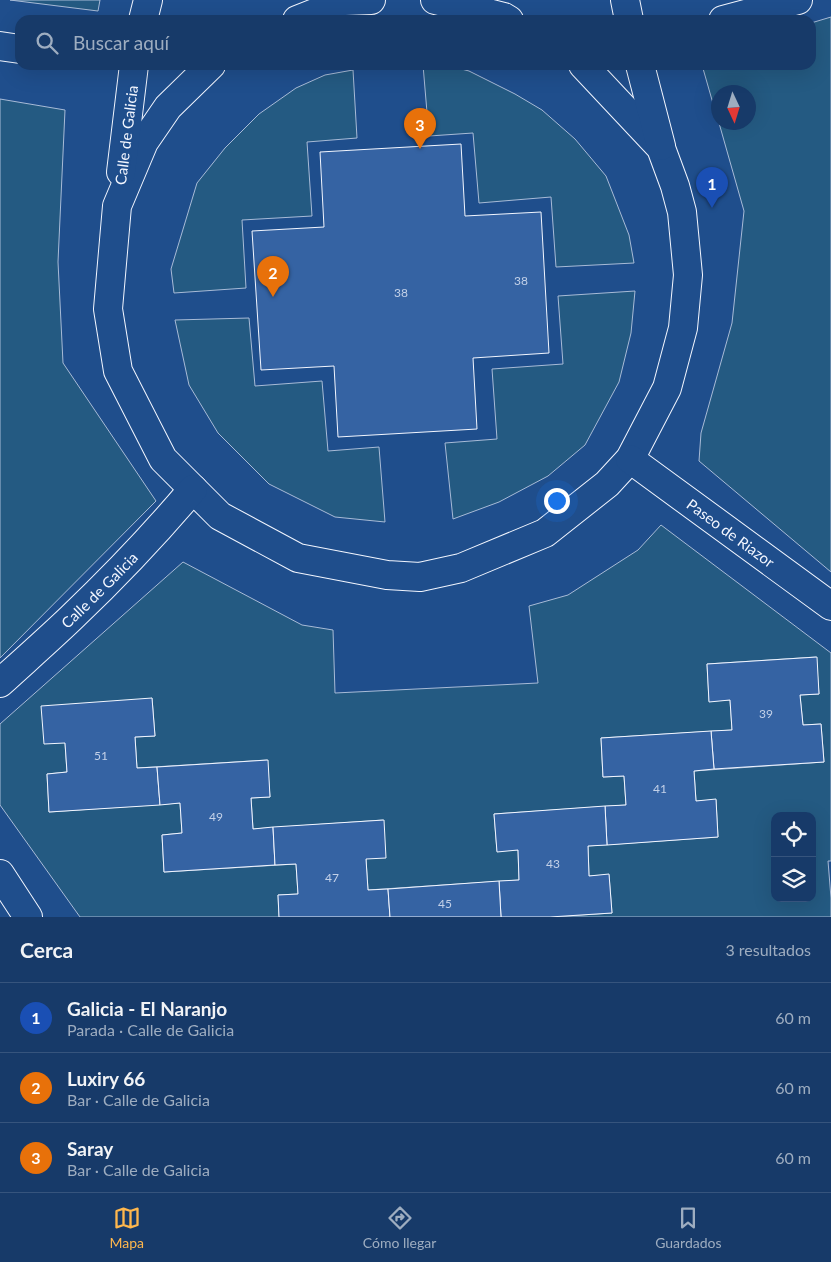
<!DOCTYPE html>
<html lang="es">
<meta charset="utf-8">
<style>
:root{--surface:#173a69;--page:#20416f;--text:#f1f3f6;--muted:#9eadc0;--line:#36547d;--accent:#ffb74d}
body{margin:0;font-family:Lato,sans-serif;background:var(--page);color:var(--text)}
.controls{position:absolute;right:15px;bottom:15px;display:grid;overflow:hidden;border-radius:10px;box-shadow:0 5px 20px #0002}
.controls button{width:45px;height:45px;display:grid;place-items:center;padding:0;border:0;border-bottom:1px solid var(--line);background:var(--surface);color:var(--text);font:25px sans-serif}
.compass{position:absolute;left:711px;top:85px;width:45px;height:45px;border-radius:50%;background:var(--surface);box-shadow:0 5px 20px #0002;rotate:176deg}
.you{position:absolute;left:556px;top:500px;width:18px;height:18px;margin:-12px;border:4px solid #fff;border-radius:50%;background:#1a73e8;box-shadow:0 0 0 8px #1a73e833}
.badge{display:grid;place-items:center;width:32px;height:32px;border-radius:50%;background:var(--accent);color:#fff;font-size:16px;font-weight:700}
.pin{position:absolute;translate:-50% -41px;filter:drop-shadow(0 1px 2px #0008)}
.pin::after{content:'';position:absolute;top:26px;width:18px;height:15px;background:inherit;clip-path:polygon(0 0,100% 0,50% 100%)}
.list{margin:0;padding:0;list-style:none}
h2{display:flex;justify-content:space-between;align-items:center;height:65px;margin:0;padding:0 20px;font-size:21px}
h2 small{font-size:16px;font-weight:400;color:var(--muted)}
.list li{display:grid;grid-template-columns:32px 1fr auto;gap:15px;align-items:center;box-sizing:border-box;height:70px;padding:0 20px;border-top:1px solid var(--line)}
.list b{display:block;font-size:19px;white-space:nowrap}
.list p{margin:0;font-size:16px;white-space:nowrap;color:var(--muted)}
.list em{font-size:16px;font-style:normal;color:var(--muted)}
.icon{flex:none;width:28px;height:28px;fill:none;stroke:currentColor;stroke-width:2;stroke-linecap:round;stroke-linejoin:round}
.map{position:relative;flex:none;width:831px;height:917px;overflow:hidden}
.search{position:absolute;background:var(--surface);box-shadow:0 5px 20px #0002;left:15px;right:15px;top:15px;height:55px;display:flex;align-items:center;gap:12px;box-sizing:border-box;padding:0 18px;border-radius:15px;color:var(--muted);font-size:19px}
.sheet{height:275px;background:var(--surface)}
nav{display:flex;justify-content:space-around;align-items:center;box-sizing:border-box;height:70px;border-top:1px solid var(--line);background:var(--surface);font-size:14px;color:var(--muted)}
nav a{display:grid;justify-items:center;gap:2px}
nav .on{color:var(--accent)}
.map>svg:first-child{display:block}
.green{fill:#245a82;stroke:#a8bbd7;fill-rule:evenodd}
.building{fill:#3563a3;stroke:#f2f6ff}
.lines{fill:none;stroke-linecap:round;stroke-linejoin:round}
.minor-casing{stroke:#f2f6ff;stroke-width:30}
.tertiary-casing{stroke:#f2f6ff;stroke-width:30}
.minor{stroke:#1f4e8c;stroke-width:28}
.tertiary{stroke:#1f4e8c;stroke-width:28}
.labels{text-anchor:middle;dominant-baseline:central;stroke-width:4;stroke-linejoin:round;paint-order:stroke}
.number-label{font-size:12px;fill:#c3d1e8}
.street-label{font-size:15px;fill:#f2f6ff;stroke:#1f4e8c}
</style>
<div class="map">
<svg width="831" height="917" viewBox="0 0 831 917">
<rect width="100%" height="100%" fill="#1f4e8c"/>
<!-- green -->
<g class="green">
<polygon points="10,0 100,0 98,11"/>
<polygon points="831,17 831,572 699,461 701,433 732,323 744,211 719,123 748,122 748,92 718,92 718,121 702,65 811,65 811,23"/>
<polygon points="423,65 446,65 469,71 515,94 542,110 575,139 606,176 629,235 634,263 556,267 551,197 479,203 473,133 429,136"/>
<polygon points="353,70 357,138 307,142 312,216 242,220 246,288 174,293 171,269 197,183 225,148 259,114 296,88 325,75"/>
<polygon points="0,99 65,110 58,262 63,363 156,501 0,658"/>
<polygon points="635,291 631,333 619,382 585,445 548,476 499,502 453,519 445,443 497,439 492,369 563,364 558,296"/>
<polygon points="249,318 255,386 322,381 328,451 379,447 385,522 335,517 269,484 218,433 189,385 175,320"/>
<path d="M661,525L831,653V861H828L831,898V917H550L612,913L609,875L589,876L588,846L718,837L716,800L696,801L694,771L824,762L821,724L803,725L800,695L819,694L816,657L707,664L709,701L730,700L732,730L601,738L603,777L624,776L626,805L494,814L497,851L518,850L519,880L368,890L366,859L383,820L253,829L251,798L270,797L267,760L137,768L135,737L155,736L152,698L65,743L67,772L47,774L49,812L180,803L182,833L162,835L164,872L296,864L298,894L278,895L279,917H80L0,805V724L183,562L302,625L333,630L335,693L538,683L529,606L568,595L638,550ZM775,816H812V898H775Z"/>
</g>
<!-- building -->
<g class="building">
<polygon points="461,144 465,216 541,212 549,353 473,358 477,429 338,437 334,366 261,370 252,231 324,227 320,152"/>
<polygon points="817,657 819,694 800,695 803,725 821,724 824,762 714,769 711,731 732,730 730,700 709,702 707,664"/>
<polygon points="152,698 155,736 135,737 137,768 157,767 160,805 49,812 47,774 67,772 65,743 44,744 41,706"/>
<polygon points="711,731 714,769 694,771 696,801 716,799 718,837 607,845 605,806 626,805 624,776 603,777 601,738"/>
<polygon points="268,760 270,797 251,798 253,829 273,827 275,865 164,872 162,835 182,833 180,803 160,805 157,767"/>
<polygon points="605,806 607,845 588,846 589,876 609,874 612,913 550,917 501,917 499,881 519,880 518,850 497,852 494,814"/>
<polygon points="384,820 386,858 366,859 368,890 388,889 390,917 279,917 278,895 298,894 296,864 275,865 273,827"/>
<polygon points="499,881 501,917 390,917 388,889"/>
</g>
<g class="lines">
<!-- minor casing -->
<g class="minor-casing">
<g id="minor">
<polyline points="435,0 504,17 509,20"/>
<polyline points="625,0 629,20"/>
<polyline points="143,20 148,0"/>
<polyline points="297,20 345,1 371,0"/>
<polyline points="723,20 798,0"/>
<polyline points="0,46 20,49"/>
<polyline points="211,65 168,107 144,142 117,206 108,309 118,371 163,459 220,516 298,558 387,575 420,577 461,568 545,533 607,484 630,459 667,388 683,328 688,275 682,212 675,186 661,148 583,65"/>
<polyline points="640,65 661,146"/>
<polyline points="121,172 134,65"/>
<path id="s1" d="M630,459L831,606"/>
<path id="s2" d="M0,683C24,661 48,640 71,618C114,577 155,534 193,489"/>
</g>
</g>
<!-- tertiary casing -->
<g class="tertiary-casing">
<polyline id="tertiary" points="0,874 28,917"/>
</g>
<!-- minor -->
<use href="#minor" class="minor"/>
<!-- tertiary -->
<use href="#tertiary" class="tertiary"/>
</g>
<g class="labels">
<!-- number labels -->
<g class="number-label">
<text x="521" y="280">38</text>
<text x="401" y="292">38</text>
<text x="766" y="713">39</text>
<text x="101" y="755">51</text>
<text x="660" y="788">41</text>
<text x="216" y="816">49</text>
<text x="553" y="863">43</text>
<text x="332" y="877">47</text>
<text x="445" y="903">45</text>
</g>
<!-- street labels -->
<g class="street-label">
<text transform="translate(126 135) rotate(-83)">Calle de Galicia</text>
<text stroke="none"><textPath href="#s1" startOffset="125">Paseo de Riazor</textPath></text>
<text stroke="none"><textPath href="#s2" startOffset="136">Calle de Galicia</textPath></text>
</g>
</g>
</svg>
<div class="controls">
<button><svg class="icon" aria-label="locate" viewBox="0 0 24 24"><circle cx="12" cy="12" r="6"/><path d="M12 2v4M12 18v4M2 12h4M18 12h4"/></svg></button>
<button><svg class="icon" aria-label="layers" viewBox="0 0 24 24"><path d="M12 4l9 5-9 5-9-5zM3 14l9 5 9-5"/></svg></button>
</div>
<svg class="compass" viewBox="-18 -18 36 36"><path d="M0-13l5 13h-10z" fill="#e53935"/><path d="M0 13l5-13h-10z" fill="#9eadc0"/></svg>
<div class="you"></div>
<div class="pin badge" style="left:712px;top:208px;background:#1a4fb4">1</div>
<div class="pin badge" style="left:273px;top:297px;background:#e8710a">2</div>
<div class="pin badge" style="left:420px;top:149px;background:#e8710a">3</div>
<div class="search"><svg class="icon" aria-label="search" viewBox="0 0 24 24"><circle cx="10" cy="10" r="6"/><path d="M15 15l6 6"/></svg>Buscar aquí</div>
</div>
<section class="sheet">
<h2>Cerca<small>3 resultados</small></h2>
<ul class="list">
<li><span class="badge" style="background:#1a4fb4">1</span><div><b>Galicia - El Naranjo</b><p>Parada · Calle de Galicia</p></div><em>60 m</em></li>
<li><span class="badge" style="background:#e8710a">2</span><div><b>Luxiry 66</b><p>Bar · Calle de Galicia</p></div><em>60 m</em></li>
<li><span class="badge" style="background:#e8710a">3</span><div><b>Saray</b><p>Bar · Calle de Galicia</p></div><em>60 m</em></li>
</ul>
</section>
<nav>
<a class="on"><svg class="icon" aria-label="map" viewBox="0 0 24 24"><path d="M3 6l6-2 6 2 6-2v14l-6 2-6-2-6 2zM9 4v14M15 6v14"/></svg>Mapa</a>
<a><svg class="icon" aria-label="directions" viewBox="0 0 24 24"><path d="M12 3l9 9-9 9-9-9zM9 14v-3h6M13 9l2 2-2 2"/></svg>Cómo llegar</a>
<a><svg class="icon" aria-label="saved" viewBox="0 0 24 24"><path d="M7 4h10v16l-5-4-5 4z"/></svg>Guardados</a>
</nav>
